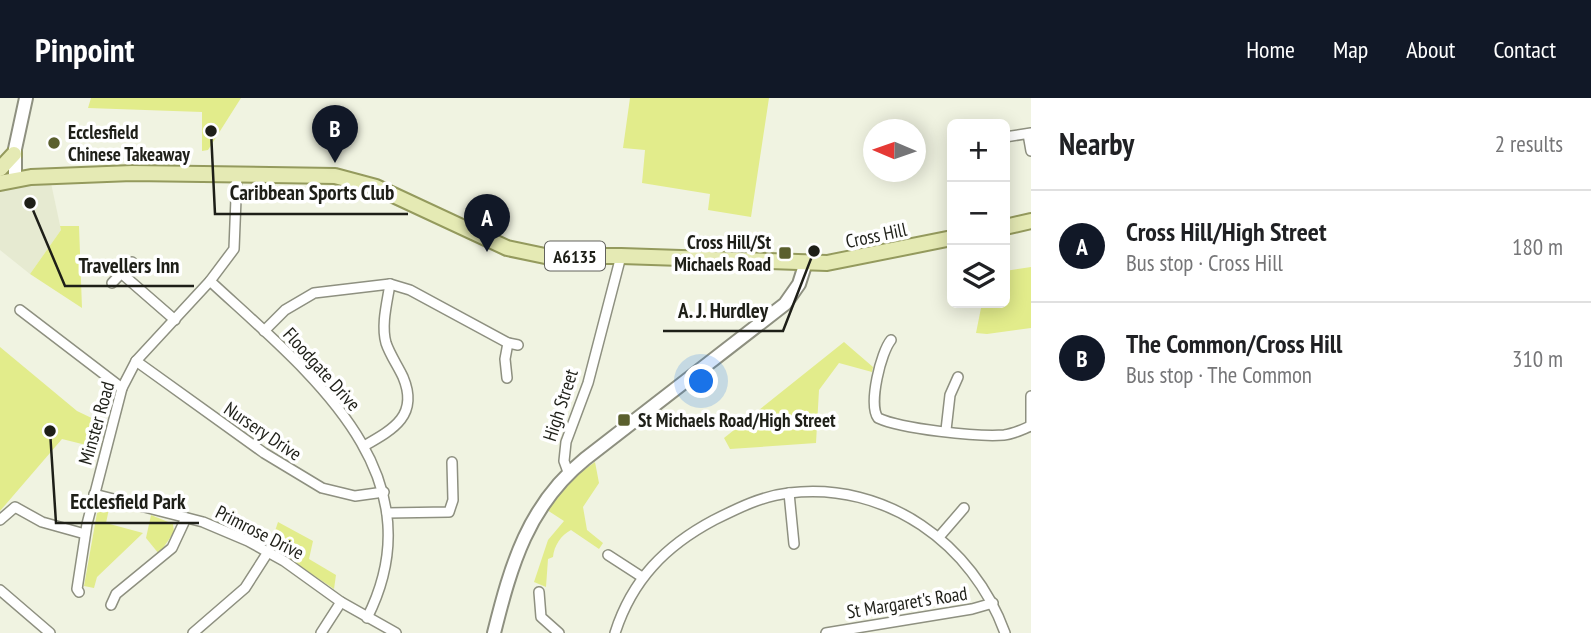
<!DOCTYPE html>
<meta charset="utf-8">
<style>
:root{--surface:#fff;--page:#f6f6f6;--text:#202124;--muted:#757577;--line:#e0e0e0;--accent:#111827}
body{margin:0;font-family:"PT Sans Narrow",sans-serif;background:var(--page);color:var(--text)}
.controls{position:absolute;right:21px;top:21px;display:grid;overflow:hidden;border-radius:10px;box-shadow:0 4px 18px #0003}
.controls button{width:63px;height:63px;display:grid;place-items:center;padding:0;border:0;border-bottom:2px solid var(--line);background:var(--surface);color:var(--text);font:35px sans-serif}
.compass{position:absolute;left:863px;top:21px;width:63px;height:63px;border-radius:50%;background:var(--surface);box-shadow:0 4px 18px #0003;rotate:272deg}
.you{position:absolute;left:702px;top:284px;width:24px;height:24px;margin:-18px;border:5px solid #fff;border-radius:50%;background:#1a73e8;box-shadow:0 0 0 10px #1a73e833}
.badge{display:grid;place-items:center;width:46px;height:46px;border-radius:50%;background:var(--accent);color:#fff;font-size:23px;font-weight:700}
.pin{position:absolute;translate:-50% -58px;filter:drop-shadow(0 2px 4px #0008)}
.pin::after{content:'';position:absolute;top:37px;width:24px;height:21px;background:inherit;clip-path:polygon(0 0,100% 0,50% 100%)}
.list{margin:0;padding:0;list-style:none}
h2{display:flex;justify-content:space-between;align-items:center;height:91px;margin:0;padding:0 28px;font-size:30px}
h2 small{font-size:23px;font-weight:400;color:var(--muted)}
.list li{display:grid;grid-template-columns:46px 1fr auto;gap:21px;align-items:center;box-sizing:border-box;height:112px;padding:0 28px;border-top:2px solid var(--line)}
.list b{display:block;font-size:26px;white-space:nowrap}
.list p{margin:0;font-size:23px;white-space:nowrap;color:var(--muted)}
.list em{font-size:23px;font-style:normal;color:var(--muted)}
.icon{flex:none;width:38px;height:38px;fill:none;stroke:currentColor;stroke-width:2;stroke-linecap:round;stroke-linejoin:round}
.map{position:relative;flex:none;width:1031px;height:535px;overflow:hidden}
header{display:flex;align-items:center;gap:42px;box-sizing:border-box;height:98px;padding:0 35px;background:var(--accent);color:#fff}
header strong{font-size:33px}
nav{display:flex;gap:38px;margin-inline-start:auto;font-size:24px}
main{display:flex}
aside{flex:1;background:var(--surface)}
.map>svg:first-child{display:block}
.built{fill:#e6ead1}
.green{fill:#e2ec8b}
.lines{fill:none;stroke-linecap:round;stroke-linejoin:round}
.street-casing{stroke:#8e9080;stroke-width:12}
.secondary-casing{stroke:#8e9080;stroke-width:16}
.primary-casing{stroke:#949a5d;stroke-width:18}
.street{stroke:#fff;stroke-width:9}
.secondary{stroke:#fff;stroke-width:12}
.primary{stroke:#e5eab4;stroke-width:14}
.poi-dot{fill:#5a5f2d;stroke:#fff;stroke-width:2.5}
.labels{text-anchor:middle;dominant-baseline:central;stroke-width:7;stroke-linejoin:round;paint-order:stroke}
.shield{fill:#fff;stroke:#62625d;stroke-width:2}
.shield-label{font-size:18px;font-weight:bold;fill:#1e1f18}
.poi-label{font-size:19px;font-weight:bold;fill:#1e1f18;stroke:#fff;text-anchor:start}
.street-label{font-size:19px;fill:#1e1f18;stroke:#fff}
.leader{fill:none;stroke:#1e1f18;stroke-width:2.5}
.callout-dot{fill:#1e1f18;stroke:#fff;stroke-width:2.5}
.callout-label{font-size:21px;text-anchor:middle;font-weight:bold;fill:#1e1f18;stroke:#fff;stroke-width:7;stroke-linejoin:round;paint-order:stroke}
</style>
<header>
<strong>Pinpoint</strong>
<nav><a>Home</a><a>Map</a><a>About</a><a>Contact</a></nav>
</header>
<main>
<div class="map">
<svg width="1031" height="535" viewBox="0 0 1031 535">
<rect width="100%" height="100%" fill="#f0f3e1"/>
<!-- built -->
<polygon class="built" points="21,85 51,85 61,132 30,176 0,152 0,92"/>
<!-- green -->
<g class="green">
<polygon points="91,0 241,0 208,52 202,53 202,14 88,10"/>
<polygon points="630,0 769,0 751,119 708,112 710,96 642,85 645,52 623,50"/>
<polygon points="60,128 79,128 82,210 30,176 61,132"/>
<polygon points="1031,169 1031,230 987,236 976,235 982,205 1005,205 1005,173"/>
<polygon points="844,244 873,269 872,274 839,265 819,292 816,345 730,351 724,340"/>
<polygon points="0,249 77,313 102,325 94,349 62,341 0,413"/>
<path d="M595,364L599,385L583,409L587,432L603,445L599,451L571,432C561,437 554,448 553,459L548,461L546,489L534,484L548,442L564,423L547,412L569,383Z"/>
<polygon points="105,406 110,406 106,425 143,435 97,479 94,490 84,488 97,415"/>
<polygon points="151,417 173,426 174,434 159,456 146,440"/>
<polygon points="278,424 313,443 309,461 336,477 334,491 270,448"/>
</g>
<g class="lines">
<!-- street casing -->
<g class="street-casing">
<g id="street">
<polyline points="1028,36 1031,53"/>
<polyline points="1005,39 1031,35"/>
<polyline points="121,175 175,222"/>
<path d="M210,183C306,272 441,374 367,520"/>
<polyline points="112,185 132,164"/>
<polyline points="20,212 122,290"/>
<polyline points="264,233 285,212 314,195 390,186 410,192 508,245 518,247"/>
<path d="M891,242C881,254 868,306 878,320C902,331 977,339 1004,337C1014,336 1023,331 1031,328"/>
<polyline points="136,263 264,355 322,390 355,398 384,394"/>
<polyline points="507,280 505,261 508,245"/>
<polyline points="1031,298 1031,327"/>
<polyline points="946,332 950,297 958,279"/>
<path d="M364,348C394,331 419,317 403,279C398,268 390,257 386,245C381,227 387,205 390,186"/>
<polyline points="568,374 564,363 566,344 588,285 621,158"/>
<polyline points="789,395 794,446"/>
<polyline points="94,396 203,424 248,443 284,463 341,504 396,535"/>
<polyline points="387,415 449,414 453,402 452,364"/>
<polyline points="0,422 15,409 42,424 85,436"/>
<polyline points="939,439 964,410"/>
<polyline points="608,457 642,479"/>
<polyline points="0,492 50,535"/>
<polyline points="79,494 77,491 87,426 122,290 136,263 210,183 234,151 237,75"/>
<polyline points="539,494 541,519 559,535"/>
<polyline points="111,507 116,496 172,450 186,420"/>
<polyline points="193,535 245,490 268,454"/>
<polyline points="321,535 341,504"/>
<path d="M615,535C632,482 665,448 714,422C738,410 762,398 789,395C886,383 973,446 1005,535"/>
<polyline points="826,535 972,511 993,505"/>
</g>
</g>
<!-- secondary casing -->
<g class="secondary-casing">
<g id="secondary">
<polyline points="15,80 15,51 26,0"/>
<path d="M494,535C511,467 528,407 585,361L785,206L799,186L806,164"/>
</g>
</g>
<!-- primary casing -->
<g class="primary-casing">
<g id="primary">
<polyline points="0,71 14,56"/>
<polyline points="0,85 31,79 132,75 335,78 376,89 507,150 545,158 621,158 827,165 952,140"/>
<polyline points="1005,129 1031,123"/>
</g>
</g>
<!-- street -->
<use href="#street" class="street"/>
<!-- secondary -->
<use href="#secondary" class="secondary"/>
<!-- primary -->
<use href="#primary" class="primary"/>
</g>
<!-- markers -->
<g class="poi-dot">
<circle cx="54" cy="45" r="7"/>
<rect x="778" y="148" width="14" height="14" rx="3.5"/>
<rect x="617" y="315" width="14" height="14" rx="3.5"/>
</g>
<g class="labels">
<!-- shield labels -->
<rect class="shield" x="545" y="143.5" width="60" height="29" rx="5"/>
<g class="shield-label">
<text x="575" y="158">A6135</text>
</g>
<!-- poi labels -->
<g class="poi-label">
<text x="68" y="34">Ecclesfield<tspan x="68" dy="22">Chinese Takeaway</tspan></text>
<text x="771" y="144" text-anchor="end">Cross Hill/St<tspan x="771" dy="22">Michaels Road</tspan></text>
<text x="638" y="322">St Michaels Road/High Street</text>
</g>
<!-- street labels -->
<g class="street-label">
<text transform="translate(876 137) rotate(-12)">Cross Hill</text>
<text transform="translate(322 271) rotate(48)">Floodgate Drive</text>
<text transform="translate(560 307) rotate(-72)">High Street</text>
<text transform="translate(96 325) rotate(-74)">Minster Road</text>
<text transform="translate(263 333) rotate(34)">Nursery Drive</text>
<text transform="translate(260 434) rotate(27)">Primrose Drive</text>
<text transform="translate(907 504) rotate(-9)">St Margaret's Road</text>
</g>
</g>
<!-- callouts -->
<path class="leader" d="M211 33L215 116H408M30 105L65 188H194M814 153L783 233H663M50 333L56 425H199"/>
<g class="callout-dot">
<circle cx="211" cy="33" r="7"/>
<circle cx="30" cy="105" r="7"/>
<circle cx="814" cy="153" r="7"/>
<circle cx="50" cy="333" r="7"/>
</g>
<g class="callout-label">
<text x="312" y="102">Caribbean Sports Club</text>
<text x="129" y="175">Travellers Inn</text>
<text x="723" y="220">A. J. Hurdley</text>
<text x="128" y="411">Ecclesfield Park</text>
</g>
</svg>
<div class="controls">
<button>+</button>
<button>−</button>
<button><svg class="icon" aria-label="layers" viewBox="0 0 24 24"><path d="M12 4l9 5-9 5-9-5zM3 14l9 5 9-5"/></svg></button>
</div>
<svg class="compass" viewBox="-18 -18 36 36"><path d="M0-13l5 13h-10z" fill="#e53935"/><path d="M0 13l5-13h-10z" fill="#757577"/></svg>
<div class="you"></div>
<div class="pin badge" style="left:487px;top:154px">A</div>
<div class="pin badge" style="left:335px;top:65px">B</div>
</div>
<aside>
<h2>Nearby<small>2 results</small></h2>
<ul class="list">
<li><span class="badge">A</span><div><b>Cross Hill/High Street</b><p>Bus stop · Cross Hill</p></div><em>180 m</em></li>
<li><span class="badge">B</span><div><b>The Common/Cross Hill</b><p>Bus stop · The Common</p></div><em>310 m</em></li>
</ul>
</aside>
</main>
